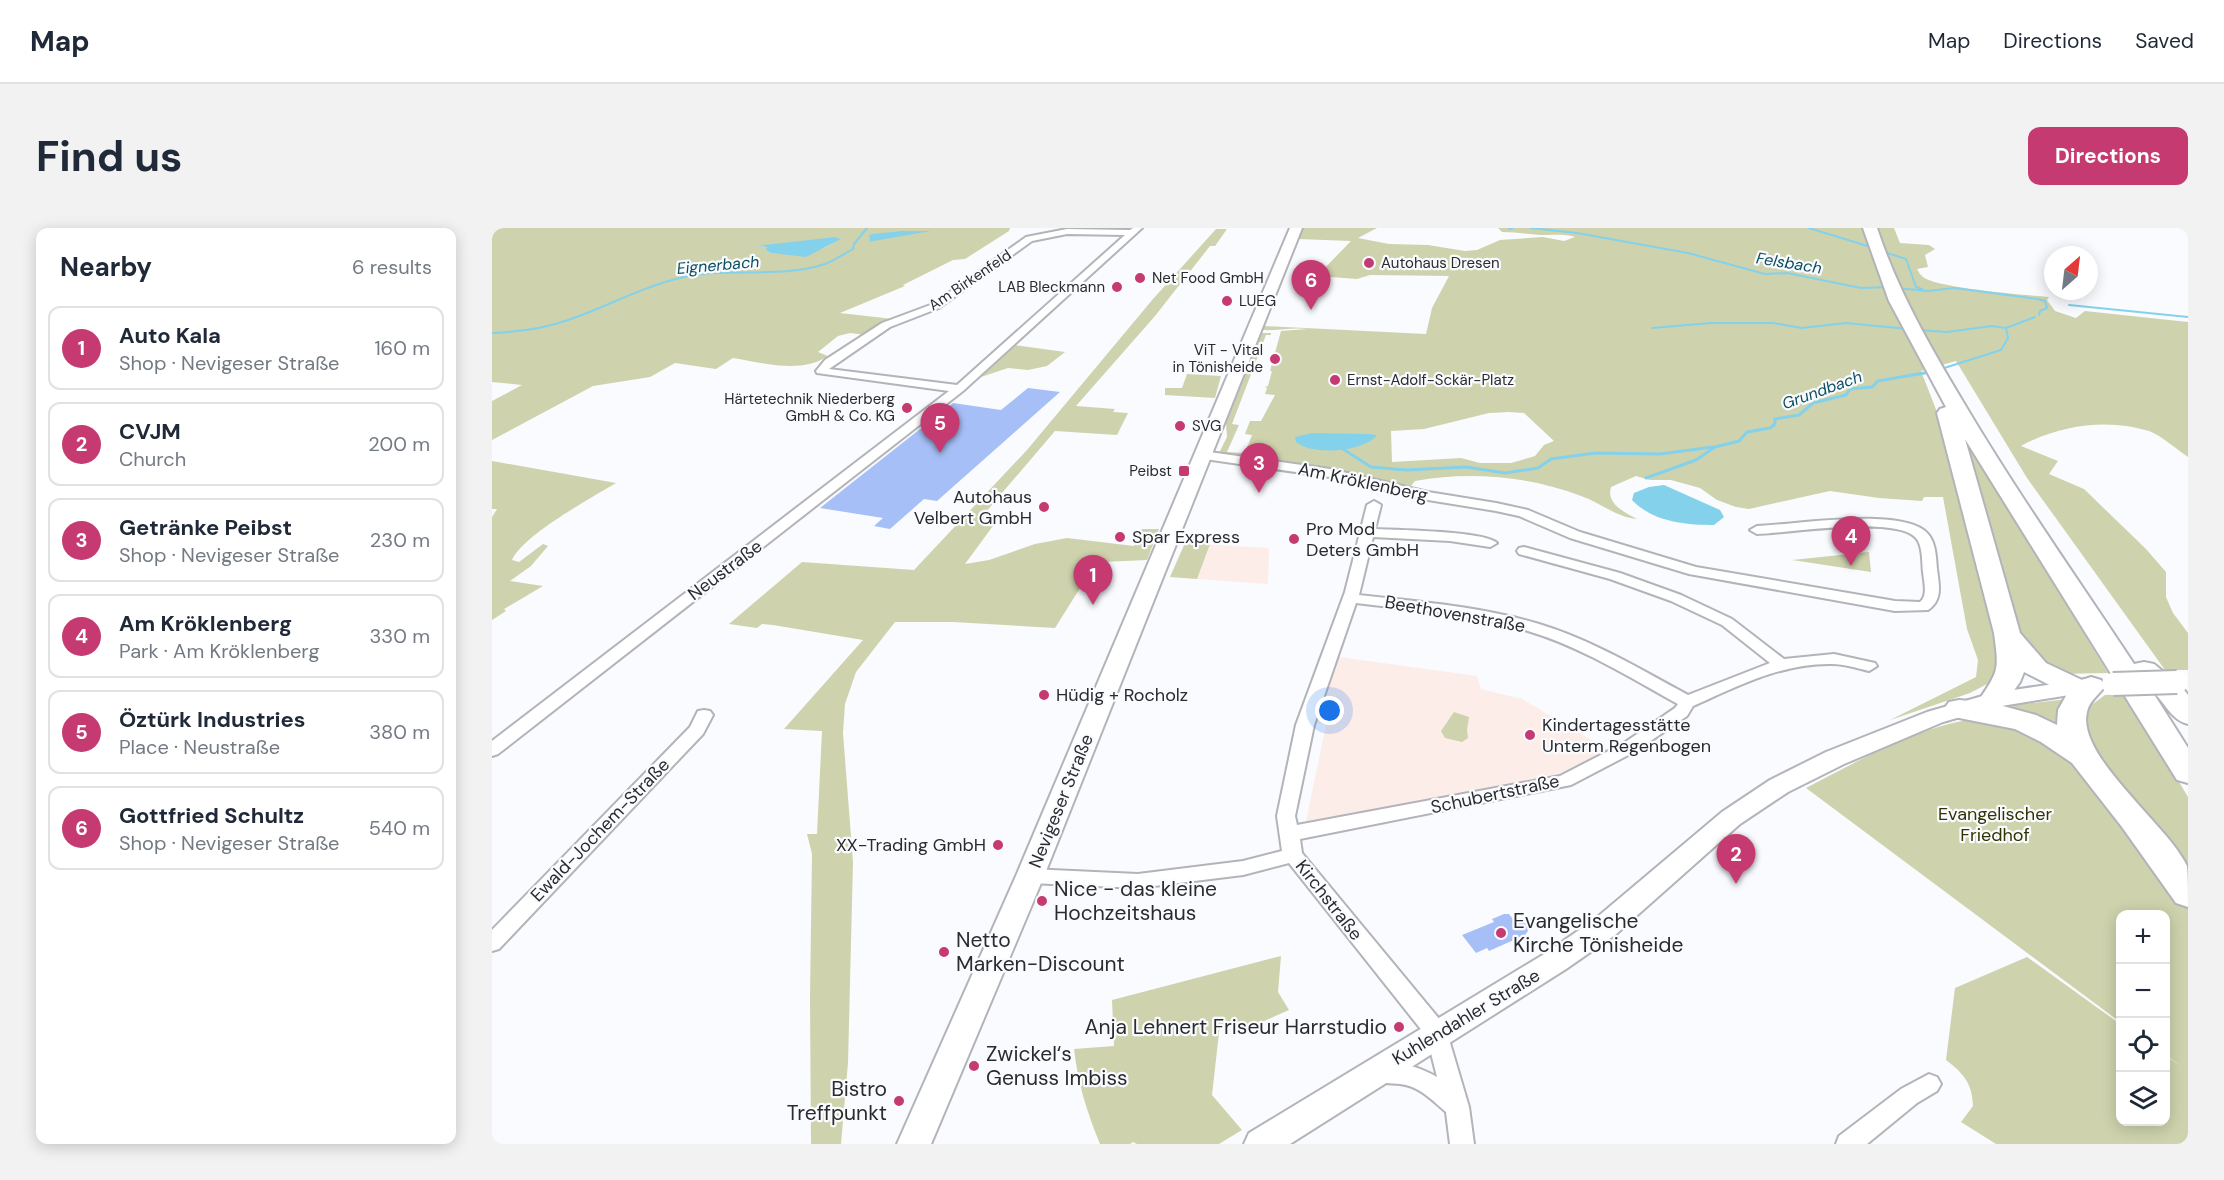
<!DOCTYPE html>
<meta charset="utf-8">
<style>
:root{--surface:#fff;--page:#f2f2f3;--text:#1f2937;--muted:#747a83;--line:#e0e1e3;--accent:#c53b71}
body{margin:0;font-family:"DM Sans",sans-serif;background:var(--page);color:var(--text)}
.controls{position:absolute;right:18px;bottom:18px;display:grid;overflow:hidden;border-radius:12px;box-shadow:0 3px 15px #0003}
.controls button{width:54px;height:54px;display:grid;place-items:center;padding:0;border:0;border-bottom:2px solid var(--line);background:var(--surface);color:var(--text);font:30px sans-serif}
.compass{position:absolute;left:1552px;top:18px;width:54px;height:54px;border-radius:50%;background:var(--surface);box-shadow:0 3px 15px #0003;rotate:28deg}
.you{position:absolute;left:838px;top:483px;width:21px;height:21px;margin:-15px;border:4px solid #fff;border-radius:50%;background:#1a73e8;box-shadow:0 0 0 9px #1a73e833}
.badge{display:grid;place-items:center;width:39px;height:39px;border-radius:50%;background:var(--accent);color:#fff;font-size:20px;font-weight:700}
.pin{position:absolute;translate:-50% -50px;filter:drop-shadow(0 2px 3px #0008)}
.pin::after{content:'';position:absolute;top:32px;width:21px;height:18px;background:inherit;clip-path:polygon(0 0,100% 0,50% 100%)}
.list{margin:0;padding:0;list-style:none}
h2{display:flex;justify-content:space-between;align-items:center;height:78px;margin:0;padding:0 24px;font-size:26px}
h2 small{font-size:20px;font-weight:400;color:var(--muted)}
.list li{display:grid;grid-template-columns:39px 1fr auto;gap:18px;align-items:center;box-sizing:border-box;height:84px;margin:0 12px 12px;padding:0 12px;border:2px solid var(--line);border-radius:12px}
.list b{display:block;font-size:22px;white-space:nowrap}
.list p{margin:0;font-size:20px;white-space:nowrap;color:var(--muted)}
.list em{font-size:20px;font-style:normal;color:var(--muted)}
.icon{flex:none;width:33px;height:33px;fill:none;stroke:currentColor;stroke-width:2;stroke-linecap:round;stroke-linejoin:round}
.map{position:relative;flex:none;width:1696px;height:916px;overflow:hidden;border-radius:12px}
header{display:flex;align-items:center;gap:36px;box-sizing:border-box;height:84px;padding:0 30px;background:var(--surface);border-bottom:2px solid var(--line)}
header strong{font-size:28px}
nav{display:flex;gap:33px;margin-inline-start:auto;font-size:21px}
.intro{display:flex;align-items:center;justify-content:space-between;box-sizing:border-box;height:144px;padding:0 36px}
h1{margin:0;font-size:42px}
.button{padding:15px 27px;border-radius:12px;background:var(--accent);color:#fff;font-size:21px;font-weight:700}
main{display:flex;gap:36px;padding:0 36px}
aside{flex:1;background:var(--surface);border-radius:12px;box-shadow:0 3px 15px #0003}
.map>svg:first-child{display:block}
.education{fill:#fdede9}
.green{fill:#ced3ad;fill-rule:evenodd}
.water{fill:#84d1eb}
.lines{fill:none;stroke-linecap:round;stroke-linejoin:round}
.stream-far1{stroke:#84d1eb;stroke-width:2}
.stream{stroke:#84d1eb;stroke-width:3}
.building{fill:#a7bff7}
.street-casing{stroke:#b2b4b9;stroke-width:4}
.secondary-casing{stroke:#b2b4b9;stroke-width:4}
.highway-casing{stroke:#b2b4b9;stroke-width:4}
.street{fill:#fff;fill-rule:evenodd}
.secondary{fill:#fff;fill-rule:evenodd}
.highway{fill:#fff;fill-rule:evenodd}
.secondary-bridge-casing{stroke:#b2b4b9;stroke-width:26;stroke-linecap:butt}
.secondary-bridge{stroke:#fff;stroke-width:22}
.poi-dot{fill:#c53b71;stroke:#f9fbff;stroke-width:2}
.labels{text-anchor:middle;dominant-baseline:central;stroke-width:4.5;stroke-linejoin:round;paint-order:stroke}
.far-poi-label{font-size:15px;fill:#2a2b2d;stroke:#f9fbff;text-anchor:start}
.far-street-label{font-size:15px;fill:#2a2b2d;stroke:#f9fbff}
.far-water-label{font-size:16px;font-style:italic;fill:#0b4e60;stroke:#f9fbff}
.street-label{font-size:18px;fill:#2a2b2d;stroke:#f9fbff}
.poi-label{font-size:18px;fill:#2a2b2d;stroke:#f9fbff;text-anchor:start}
.park-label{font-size:18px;fill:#313401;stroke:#f9fbff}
.near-poi-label{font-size:21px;fill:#2a2b2d;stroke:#f9fbff;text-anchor:start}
</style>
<header>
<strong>Map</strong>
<nav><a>Map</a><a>Directions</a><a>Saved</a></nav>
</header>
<div class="intro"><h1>Find us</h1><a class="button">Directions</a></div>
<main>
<aside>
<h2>Nearby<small>6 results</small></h2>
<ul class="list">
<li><span class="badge">1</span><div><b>Auto Kala</b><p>Shop · Nevigeser Straße</p></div><em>160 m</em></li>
<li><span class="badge">2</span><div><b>CVJM</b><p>Church</p></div><em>200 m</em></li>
<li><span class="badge">3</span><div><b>Getränke Peibst</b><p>Shop · Nevigeser Straße</p></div><em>230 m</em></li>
<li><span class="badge">4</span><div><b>Am Kröklenberg</b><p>Park · Am Kröklenberg</p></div><em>330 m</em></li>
<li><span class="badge">5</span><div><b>Öztürk Industries</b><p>Place · Neustraße</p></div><em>380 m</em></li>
<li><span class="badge">6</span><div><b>Gottfried Schultz</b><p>Shop · Nevigeser Straße</p></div><em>540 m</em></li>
</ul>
</aside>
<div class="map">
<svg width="1696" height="916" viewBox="0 0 1696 916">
<rect width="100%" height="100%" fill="#f9fbff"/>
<!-- education -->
<g class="education">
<polygon points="693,315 777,320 776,356 678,349"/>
<polygon points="847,429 985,448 989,461 1030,471 1118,523 1065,549 814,593 834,497 823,495"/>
</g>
<!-- green -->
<g class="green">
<path d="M0,0H518L517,3L473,31L461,32L411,57L413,58L348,85L401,91L374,107L358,105L346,108L326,124L336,128C309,146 272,135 241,130L224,141L183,135L158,149L101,158L0,212V173L30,157L0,154ZM348,10C325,28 307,26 279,25L276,19L264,18Z"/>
<path d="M809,0H885L866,10L897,16L936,17L973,23L985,22L1008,12L1051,9L1072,13L1083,9C1072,6 1065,7 1054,7C1040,7 1025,4 1010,4L1006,0H1402L1408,15L1437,17L1443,21L1433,27L1436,39L1425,41C1427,44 1428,47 1431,49C1444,60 1535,67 1557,69L1555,72L1563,83L1584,90L1593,83L1696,94V229C1684,221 1670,208 1657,203C1615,190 1567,197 1529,218L1566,233L1557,246L1592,261L1654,321L1674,344V369L1681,385L1696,405V442H1673L1535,250L1464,133L1429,143L1447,189L1504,405L1509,436L1499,454L1478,465L1398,492L1484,449L1486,432L1475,401L1451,269H1432L1430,273L1387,270L1338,263L1257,281L1244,279L1225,272L1208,260L1179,252H1158L1144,248L1119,259C1114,276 1132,284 1145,291C1126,290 1107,274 1089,268C1037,248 978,243 923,253L918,259L841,241L727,225L735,209L734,195L770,105H779V107H774L740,196L747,197L735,224L753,225L760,207L753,206L758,193H769L783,167L773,166L775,160L773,159L776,158L780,143H778L789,103L815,101C800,99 786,103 771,102L772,98L934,106L940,80L957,48L878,47L865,51L825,48L859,13L806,11ZM1017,184L1032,185L1062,213L1052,217L1043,228L1019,235H988L969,230L900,234L899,203L932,201L997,185Z"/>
<polygon points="724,1 735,1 723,18 718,18 663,88 584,178 623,181 621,184 636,185 625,207 563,203 493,285 509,287 473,336 497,332 543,316 575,310 642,318 650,301 667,301 655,332 611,334 590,357 563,400 461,394 403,394 364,444 353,476 351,505 361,634 356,835 349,916 319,916 318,770 320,626 315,606 325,606 330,503 292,501 371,412 281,397 270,396 265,400 237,396 310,334 422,342 535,222 661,71"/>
<polygon points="523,117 573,124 555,138 536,142 516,140 489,149"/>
<polygon points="695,146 729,148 723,170 673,167 673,160 690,160"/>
<polygon points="1471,208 1616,445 1568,446 1557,441 1526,409"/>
<path d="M0,233L124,255C99,270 31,307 20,332L27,334L51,316L56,318L39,338L18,353L51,358L12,381L14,383L0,392V289L5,281H0Z"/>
<polygon points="693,315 718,316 705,351 678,349"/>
<polygon points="1377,324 1379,344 1300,332"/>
<polygon points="1634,466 1696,569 1696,655 1650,589 1594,518 1593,492 1598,478 1613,467"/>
<polygon points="1576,471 1573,508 1518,482 1522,477"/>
<polygon points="962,484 977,489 975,502 976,510 970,514 953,510 949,503"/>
<path d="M1494,490L1565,515L1680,655L1696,680V916H1504L1469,894L1481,878C1480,855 1472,846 1454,832L1463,760L1535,729L1628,796V894H1674V828L1689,838L1674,827V686H1628V794L1314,560C1367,533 1434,493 1494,490Z"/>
<path d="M789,728L786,764L797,782L763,797L728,796L720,867L750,902L727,916H645L641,914L638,916H608C595,884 586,856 582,821L622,818L620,772Z"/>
</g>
<!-- water -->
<g class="water">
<polygon points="410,3 439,3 376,14 378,13 377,7 381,6"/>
<polygon points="343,9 349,11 314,29 279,25 274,22 275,19 263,18"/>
<path d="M820,205L876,206L885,207C872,224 820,228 804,214L803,209Z"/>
<path d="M1172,257L1228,282L1232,289L1222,297C1193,297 1161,294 1140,272L1142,265L1157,259Z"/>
</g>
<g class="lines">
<!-- stream-far1 -->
<g class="stream-far1">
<polyline points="1039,0 1085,5 1196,25 1273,46 1295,45 1369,60 1397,59"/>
<polyline points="1317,0 1382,20"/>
<polyline points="1017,1 1021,0"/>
<polyline points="1389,23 1414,31 1424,59 1430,61"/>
<polyline points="1404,60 1436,63 1462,60 1545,71 1553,73 1555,80 1548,83 1547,87"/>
<polyline points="1577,77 1696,89"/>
<polyline points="1160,100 1219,95 1281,95 1310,100 1354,95 1416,101"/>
<polyline points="1426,102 1455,104 1500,98 1514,100"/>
<path d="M0,105C26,104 51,101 76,92C115,79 151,58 192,49C238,39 287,51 333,36C343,32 352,26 361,21L362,16L375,0"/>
<polyline points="1449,141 1509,122 1516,110 1514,100 1543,89"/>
<polyline points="1423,147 1439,144"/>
</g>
<!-- stream -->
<g class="stream">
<polyline points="851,221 879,239 914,242 974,239 1013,245 1046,240 1059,231 1104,225 1168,226 1221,219"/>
<polyline points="1154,250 1204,232 1223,219 1247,213 1255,204 1278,200 1283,196 1283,191 1307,187 1321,175 1354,167 1358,161 1380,159 1386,153 1432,145"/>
</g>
</g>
<!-- building -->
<g class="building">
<polygon points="536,160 568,164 445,273 432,271 398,301 382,298 391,290 328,280 461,175 509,182"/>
<polygon points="1012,686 1017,686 1024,695 1029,692 1035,697 1036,703 1033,707 997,723 995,720 984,725 970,707 1002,694 1000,691"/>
</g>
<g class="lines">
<!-- street casing -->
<g class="street-casing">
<g id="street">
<path d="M641,0H650L471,163L6,526L0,528V513L457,163L325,145L324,143L333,132L390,95L441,76L534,9L575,1L638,2ZM575,6L633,7L465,157L337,141L398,99L447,80L540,13Z"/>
<path d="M710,223L838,241L936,264L1004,275L1036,282L1088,304L1204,339L1403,373L1428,374C1436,368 1432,354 1431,344C1430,335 1431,316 1423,309C1401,288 1297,305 1265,306L1258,302L1265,298C1301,297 1413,278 1436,306C1444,315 1444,330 1445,341C1447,357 1451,372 1436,382L1403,383L1197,346L1078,310L1027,288L1004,283L936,272L838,249L706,230L704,227L706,224Z"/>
<path d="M882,273L889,277L883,301C904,302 993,303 1005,315L998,319L958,313L881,309L867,367C927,374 988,378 1047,396C1100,412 1148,441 1196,467L1278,435L1230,397L1179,373L1118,351L1027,326L1025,323L1027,320L1032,319L1128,345L1189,367L1240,391L1292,431L1342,426L1383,435L1385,438L1377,443C1365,440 1352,436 1340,436C1290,435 1246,458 1201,478L1195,488L1144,523L1079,557L808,611L810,625L953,798L977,879L982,916H958L954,884C940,872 927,858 908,856C898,855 889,856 879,852L875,845L879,838C900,830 926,838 945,849L935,809L797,635L751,647L646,660L538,655L531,653L528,648L531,643L538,641L646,646L751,633L790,623L785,588L804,497L853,364L875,277ZM864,375C921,382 981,386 1036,403C1089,419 1137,449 1186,476L1183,480L1132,515L1068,548L805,597L803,588L822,497Z"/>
<polygon points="212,482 218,483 221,487 211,506 7,721 0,723 0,702 198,499 206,483"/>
<polygon points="1437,846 1445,849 1449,856 1445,863 1425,875 1375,916 1344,916 1347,908 1409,861"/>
</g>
</g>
<!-- secondary casing -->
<g class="secondary-casing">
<g id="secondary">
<polygon points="798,0 810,0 552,648 439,916 405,916 524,648"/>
<polygon points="1595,451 1603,453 1606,458 1603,463 1503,479 1451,494 1352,536 1296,564 1248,596 1123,707 1074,741 798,916 752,916 757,905 1054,725 1103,691 1230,584 1278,552 1334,524 1435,484 1501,465"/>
</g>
</g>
<!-- highway casing -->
<g class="highway-casing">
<path id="highway" d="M1371,0H1385C1405,61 1437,117 1470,172C1523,262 1584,348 1642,436L1652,434L1662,436L1689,458L1696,467V496C1679,492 1673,474 1660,463L1696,520V555L1685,552L1473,211L1528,405L1554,435L1590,452L1599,449L1609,452L1613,458C1607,467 1597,473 1595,484C1584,528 1676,597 1695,638C1696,648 1696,668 1696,679L1684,675L1630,599L1580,535L1549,514L1523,501L1457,488L1452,481L1457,474L1467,472L1488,474L1487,472C1507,442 1507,442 1502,405L1445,185L1448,181L1454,179L1397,73ZM1532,444L1575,466L1566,482L1565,497L1544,487L1511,478L1528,454Z"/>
</g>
<!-- street -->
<use href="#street" class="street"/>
<!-- secondary -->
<use href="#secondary" class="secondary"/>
<!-- highway -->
<use href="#highway" class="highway"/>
<!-- secondary-bridge casing -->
<g class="secondary-bridge-casing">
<polyline id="secondary-bridge" points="1621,456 1685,454"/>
</g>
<!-- secondary-bridge -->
<use href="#secondary-bridge" class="secondary-bridge"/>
</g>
<!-- markers -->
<g class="poi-dot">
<circle cx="877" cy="35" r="6"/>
<circle cx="648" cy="50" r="6"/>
<circle cx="625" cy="59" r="6"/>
<circle cx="735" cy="73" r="6"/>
<circle cx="783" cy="131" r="6"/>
<circle cx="843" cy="152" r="6"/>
<circle cx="415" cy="180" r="6"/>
<circle cx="688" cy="198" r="6"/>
<rect x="686" y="237" width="12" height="12" rx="3"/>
<circle cx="552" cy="279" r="6"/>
<circle cx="628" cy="309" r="6"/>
<circle cx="802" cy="311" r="6"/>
<circle cx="552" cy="467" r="6"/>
<circle cx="1038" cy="507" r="6"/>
<circle cx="506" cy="617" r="6"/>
<circle cx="550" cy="673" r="6"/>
<circle cx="1009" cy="705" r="6"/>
<circle cx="452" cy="724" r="6"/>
<circle cx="907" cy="799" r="6"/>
<circle cx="482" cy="838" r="6"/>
<circle cx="407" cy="873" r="6"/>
</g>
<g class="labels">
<!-- far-poi labels -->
<g class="far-poi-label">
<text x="889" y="35">Autohaus Dresen</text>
<text x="660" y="50">Net Food GmbH</text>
<text x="613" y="59" text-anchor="end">LAB Bleckmann</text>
<text x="747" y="73">LUEG</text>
<text x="771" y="122" text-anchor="end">ViT - Vital<tspan x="771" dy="17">in Tönisheide</tspan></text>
<text x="855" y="152">Ernst-Adolf-Sckär-Platz</text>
<text x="403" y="171" text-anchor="end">Härtetechnik Niederberg<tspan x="403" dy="17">GmbH &amp; Co. KG</tspan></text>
<text x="700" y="198">SVG</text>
<text x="680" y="243" text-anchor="end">Peibst</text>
</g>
<!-- far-street labels -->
<g class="far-street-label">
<text transform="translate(478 52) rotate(-34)">Am Birkenfeld</text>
</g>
<!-- far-water labels -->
<g class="far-water-label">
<text transform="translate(1297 35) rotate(9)">Felsbach</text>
<text transform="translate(226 37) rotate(-5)">Eignerbach</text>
<text transform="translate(1330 162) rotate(-20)">Grundbach</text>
</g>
<!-- street labels -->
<g class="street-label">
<text transform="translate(871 254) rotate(12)">Am Kröklenberg</text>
<text transform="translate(233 342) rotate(-37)">Neustraße</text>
<text transform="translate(963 386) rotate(10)">Beethovenstraße</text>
<text transform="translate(1003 566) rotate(-12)">Schubertstraße</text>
<text transform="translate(569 573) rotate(-68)">Nevigeser Straße</text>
<text transform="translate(108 602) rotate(-46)">Ewald-Jochem-Straße</text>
<text transform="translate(837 672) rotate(52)">Kirchstraße</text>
<text transform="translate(974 789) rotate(-31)">Kuhlendahler Straße</text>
</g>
<!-- poi labels -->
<g class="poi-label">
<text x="540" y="269" text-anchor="end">Autohaus<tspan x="540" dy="21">Velbert GmbH</tspan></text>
<text x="814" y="301">Pro Mod<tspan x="814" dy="21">Deters GmbH</tspan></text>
<text x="640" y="309">Spar Express</text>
<text x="564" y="467">Hüdig + Rocholz</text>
<text x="1050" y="497">Kindertagesstätte<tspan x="1050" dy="21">Unterm Regenbogen</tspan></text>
<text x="494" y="617" text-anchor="end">XX-Trading GmbH</text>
</g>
<!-- park labels -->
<g class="park-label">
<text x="1503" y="586">Evangelischer<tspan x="1503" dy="21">Friedhof</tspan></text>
</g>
<!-- near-poi labels -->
<g class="near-poi-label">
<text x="562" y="661">Nice - das kleine<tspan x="562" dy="24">Hochzeitshaus</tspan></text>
<text x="1021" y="693">Evangelische<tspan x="1021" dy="24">Kirche Tönisheide</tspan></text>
<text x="464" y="712">Netto<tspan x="464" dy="24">Marken-Discount</tspan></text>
<text x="895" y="799" text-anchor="end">Anja Lehnert Friseur Harrstudio</text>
<text x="494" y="826">Zwickel‘s<tspan x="494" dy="24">Genuss Imbiss</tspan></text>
<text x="395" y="861" text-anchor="end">Bistro<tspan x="395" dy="24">Treffpunkt</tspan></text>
</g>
</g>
</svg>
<div class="controls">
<button>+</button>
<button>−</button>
<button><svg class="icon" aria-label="locate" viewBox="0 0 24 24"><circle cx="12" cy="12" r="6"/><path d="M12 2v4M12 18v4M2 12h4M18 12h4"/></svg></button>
<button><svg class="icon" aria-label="layers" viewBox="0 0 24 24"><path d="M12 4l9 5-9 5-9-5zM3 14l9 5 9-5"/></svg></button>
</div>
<svg class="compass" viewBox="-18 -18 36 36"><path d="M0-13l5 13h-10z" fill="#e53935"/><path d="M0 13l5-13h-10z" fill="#747a83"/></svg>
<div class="you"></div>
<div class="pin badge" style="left:601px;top:377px">1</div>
<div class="pin badge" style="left:1244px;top:656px">2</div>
<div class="pin badge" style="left:767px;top:265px">3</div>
<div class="pin badge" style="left:1359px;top:338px">4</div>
<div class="pin badge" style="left:448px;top:225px">5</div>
<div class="pin badge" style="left:819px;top:82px">6</div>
</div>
</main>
